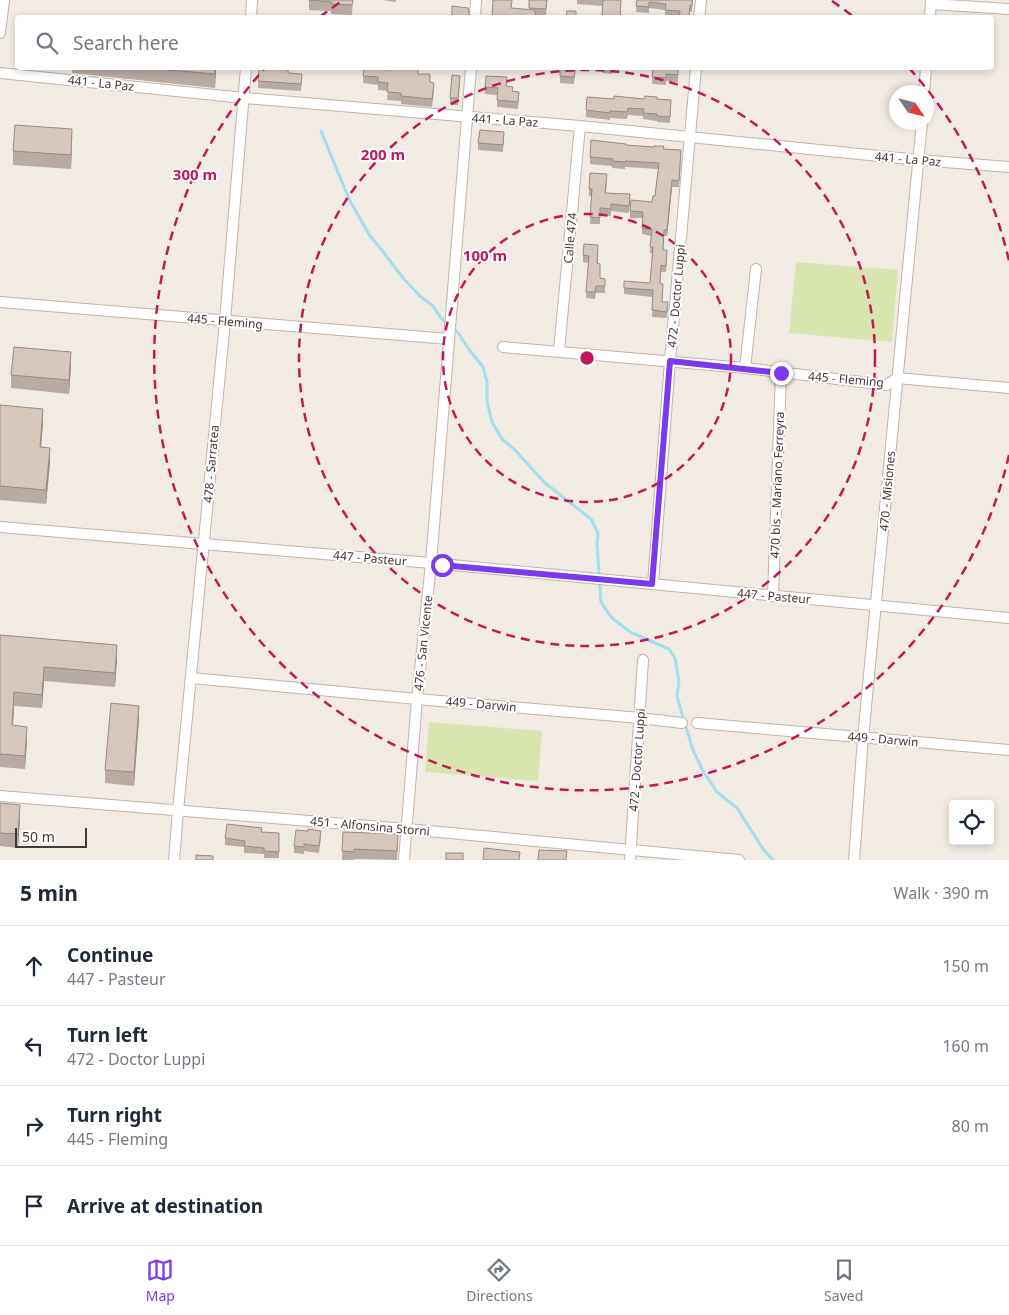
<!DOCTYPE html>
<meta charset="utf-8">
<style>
:root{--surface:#fff;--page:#f2f2f3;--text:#1f2937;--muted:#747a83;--line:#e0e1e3;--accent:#7c3aed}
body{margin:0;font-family:"Noto Sans",sans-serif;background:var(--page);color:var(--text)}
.controls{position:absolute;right:15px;bottom:15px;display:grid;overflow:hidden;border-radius:5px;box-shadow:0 2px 8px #0003}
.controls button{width:45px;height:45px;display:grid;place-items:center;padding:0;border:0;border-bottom:1px solid var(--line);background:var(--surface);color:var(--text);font:25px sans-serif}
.compass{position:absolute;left:889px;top:85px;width:45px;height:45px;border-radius:50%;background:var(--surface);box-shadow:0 2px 8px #0003;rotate:125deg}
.scale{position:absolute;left:15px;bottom:12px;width:72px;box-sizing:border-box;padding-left:5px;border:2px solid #443a34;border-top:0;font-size:14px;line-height:18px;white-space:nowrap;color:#443a34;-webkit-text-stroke:4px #fff;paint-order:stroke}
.stop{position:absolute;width:15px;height:15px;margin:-11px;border:4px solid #7c3aed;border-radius:50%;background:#fff}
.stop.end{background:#7c3aed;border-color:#fff;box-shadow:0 1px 5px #0008}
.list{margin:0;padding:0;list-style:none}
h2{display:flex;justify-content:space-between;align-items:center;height:65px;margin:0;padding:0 20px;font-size:21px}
h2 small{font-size:16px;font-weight:400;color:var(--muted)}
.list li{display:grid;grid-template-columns:32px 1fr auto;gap:15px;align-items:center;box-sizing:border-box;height:80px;padding:0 20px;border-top:1px solid var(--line)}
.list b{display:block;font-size:19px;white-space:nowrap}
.list p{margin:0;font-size:16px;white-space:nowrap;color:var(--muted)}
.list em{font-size:16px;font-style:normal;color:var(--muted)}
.icon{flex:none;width:28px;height:28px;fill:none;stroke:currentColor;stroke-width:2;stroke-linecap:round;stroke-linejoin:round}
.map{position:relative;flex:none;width:1009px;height:860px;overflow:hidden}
.search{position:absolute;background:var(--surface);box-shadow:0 2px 8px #0003;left:15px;right:15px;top:15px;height:55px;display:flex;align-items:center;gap:12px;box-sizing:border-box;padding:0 18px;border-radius:5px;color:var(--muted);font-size:19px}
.sheet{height:385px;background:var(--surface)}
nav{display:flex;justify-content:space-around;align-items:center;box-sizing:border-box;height:70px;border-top:1px solid var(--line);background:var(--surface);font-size:14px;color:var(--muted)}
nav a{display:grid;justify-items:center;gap:2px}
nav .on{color:var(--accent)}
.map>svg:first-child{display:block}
.green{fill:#d8e5ae}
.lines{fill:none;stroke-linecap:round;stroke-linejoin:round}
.stream{stroke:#a2deed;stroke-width:3}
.minor-casing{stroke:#c0b4aa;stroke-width:12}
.minor{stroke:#fff;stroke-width:10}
.wall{fill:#b8aba3}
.shaded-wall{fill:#968b84}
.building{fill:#d6c7bd;stroke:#968b84}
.route{stroke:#7c3aed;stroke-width:6}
.ring{fill:none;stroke:#c2185b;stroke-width:2.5;stroke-dasharray:9 6}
.labels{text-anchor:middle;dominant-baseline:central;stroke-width:4;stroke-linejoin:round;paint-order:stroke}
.street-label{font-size:12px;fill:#443a34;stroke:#fff}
.centre{fill:#c2185b;stroke:#fff;stroke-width:2.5}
.ring-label{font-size:15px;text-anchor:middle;font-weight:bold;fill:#c2185b;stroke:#fff;stroke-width:4;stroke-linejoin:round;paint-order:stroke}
</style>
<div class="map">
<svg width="1009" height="860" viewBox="0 0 1009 860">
<rect width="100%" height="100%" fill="#f2ebe4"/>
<!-- green -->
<g class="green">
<polygon points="796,262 898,270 892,342 789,333"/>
<polygon points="429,722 542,731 538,781 425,772"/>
</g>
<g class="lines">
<!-- stream -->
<g class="stream">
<polyline points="321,131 349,199 370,236 381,249 403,278 421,297 433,306 441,318 448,324"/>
<polyline points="453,328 459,334 468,348 483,367 487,382 487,401 492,422 502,439 515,450 545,483 591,519 598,533 597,544 601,602 611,617 630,632 669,649 675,658 679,682 677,696 682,714 693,750 703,771 717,792 737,808 763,849 773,860"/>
</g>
<!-- minor casing -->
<g class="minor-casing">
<g id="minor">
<polyline points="931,4 1009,9"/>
<polyline points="251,18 252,0"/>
<polyline points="475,18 476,0"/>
<polyline points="699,18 701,0"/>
<polyline points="930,18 931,0"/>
<polyline points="0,33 4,0"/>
<polyline points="0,73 244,98 580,126 919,160 1009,167"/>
<polyline points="924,92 926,68"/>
<polyline points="0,302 449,339"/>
<polyline points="503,347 745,368 887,385 897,378 1009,388"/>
<polyline points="559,351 580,126"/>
<polyline points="745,368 756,269"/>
<polyline points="0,527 431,563 1009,618"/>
<polyline points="653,584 670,361 696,68"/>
<polyline points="773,596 781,373"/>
<polyline points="191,678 417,699 640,718 682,723"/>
<polyline points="697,723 1009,750"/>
<polyline points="0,796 407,829 739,860"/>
<polyline points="174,860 178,811 225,321 246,68"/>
<polyline points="404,860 417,699 431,563 471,68"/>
<polyline points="630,860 643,660"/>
<polyline points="854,860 863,738 922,122"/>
</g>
</g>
<!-- minor -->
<use href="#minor" class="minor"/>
</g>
<!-- wall -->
<g class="wall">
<polygon points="309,0 353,0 352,15 331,14 331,11 309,10"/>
<polygon points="383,0 396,0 396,2"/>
<polygon points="529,0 547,0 546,15 535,15 535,18 492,18 512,8 529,10"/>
<polygon points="577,0 621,0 621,18 602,18 602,6 577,4"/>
<polygon points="637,0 693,0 692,12 690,11 679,17 665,16 665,10 649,8 649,13 636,12"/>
<polygon points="72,68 216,68 215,88 72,73"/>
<polygon points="259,68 289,68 288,73 302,81 301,91 258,88"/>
<polygon points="364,68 374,68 373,69 418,74 430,82 434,91 432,107 401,104 401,101 387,100 388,91 378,90 378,85 363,83"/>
<polygon points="560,68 576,68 574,84 560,83"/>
<polygon points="579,68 612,68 612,74 602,73 602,71 579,69"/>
<polygon points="653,68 684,68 683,69 678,69 678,82 666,81 666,85 652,84"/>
<polygon points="460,82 458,105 450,105 450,98"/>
<polygon points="507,86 519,99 518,109 497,107 497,95 485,94 485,87"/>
<polygon points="644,99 657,99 671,107 670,123 657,122 657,121 643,119 643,116 628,115 627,119 610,118 610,120 586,117 586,110"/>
<polygon points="504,139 503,152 478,150 478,143"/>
<polygon points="72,142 71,169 13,165 13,151"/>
<polygon points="626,145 663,149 681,157 679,187 672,187 667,236 664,236 663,250 667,257 666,272 661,272 660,284 663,290 662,302 668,309 667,318 652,317 653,297 624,294 624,288 650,283 652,253 650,253 651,236 642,234 642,218 630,218 630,211 652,202 655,196 658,169 625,167 625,169 612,168 612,166 590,164 590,157"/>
<polygon points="607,181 606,193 630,201 629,213 611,211 611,216 600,215 600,224 590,224 592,196 589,196 589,189"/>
<polygon points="598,252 598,263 600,278 605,286 605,293 596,293 595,299 586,298 588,263 583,262 583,255"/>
<polygon points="71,366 69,394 11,388 11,375"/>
<polygon points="0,405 43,422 41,447 50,462 46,504 0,500"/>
<polygon points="0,635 117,658 115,687 44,681 42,708 14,706 13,726 27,740 25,769 0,767"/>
<polygon points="139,719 134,786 105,783 105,770"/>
<polygon points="0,803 20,818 18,848 0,846"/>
<polygon points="308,831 321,838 319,853 304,851 304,854 294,853 294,846"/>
<polygon points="262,832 279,833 279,858 264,858 264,854 244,853 244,847 225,845 225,838"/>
<polygon points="343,832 398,843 397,860 354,859 354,860 342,860"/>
</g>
<!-- shaded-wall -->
<g class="shaded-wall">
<polygon points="215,68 216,68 215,88"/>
<polygon points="72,129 72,142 71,169 71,155"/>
<polygon points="672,180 672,187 667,236 667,230"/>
<polygon points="71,352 71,366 69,394 69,380"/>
<polygon points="43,409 43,422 40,461 40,447"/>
<polygon points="50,448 50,462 46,504 46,490"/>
<polygon points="117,645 117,658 115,687 115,673"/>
<polygon points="44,667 44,681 42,708 42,695"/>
<polygon points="14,692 14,706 12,739 12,725"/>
<polygon points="139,706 139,719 134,786 134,772"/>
<polygon points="27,727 27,740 25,769 25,756"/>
<polygon points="20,805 20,818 18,848 18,834"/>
</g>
<!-- building -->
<g class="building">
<polygon points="309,0 353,0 352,5 331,4 332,2"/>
<polygon points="493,0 512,0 511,8 535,10 535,18 492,18"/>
<polygon points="529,0 547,0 546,9 529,8"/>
<polygon points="603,0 621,0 620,17 602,15"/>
<polygon points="637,0 692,0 692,6 690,5 689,18 679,18 680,11 665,10 666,4 649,2 649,7 636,6"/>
<polygon points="452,6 468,8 469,14 470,16 470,18 452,18"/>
<polygon points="567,11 576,11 576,18 566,18"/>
<polygon points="147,68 215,68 215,74"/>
<polygon points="259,68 288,68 288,73 302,74 301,84 258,81"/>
<polygon points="364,68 373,68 373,69 391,70 392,68 418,69 418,74 430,74 430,82 434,83 432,99 401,96 401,93 387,92 388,83 378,82 378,77 363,76"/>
<polygon points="560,68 575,68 574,77 560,76"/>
<polygon points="653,68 678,68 678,75 666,74 666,78 652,77"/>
<polygon points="452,75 460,76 458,98 450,98"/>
<polygon points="486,76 507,77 506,86 513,87 512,91 519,92 518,102 497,100 498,88 485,87"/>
<polygon points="614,96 644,99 645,96 657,97 657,99 671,100 670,117 657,116 657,114 643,113 644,109 628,108 627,112 610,111 610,113 586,110 587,97 614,99"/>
<polygon points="15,125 72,129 71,155 13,151"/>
<polygon points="480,130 504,132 503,145 478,143"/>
<polygon points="591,140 626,144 626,145 654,147 654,146 664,146 663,149 681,150 679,181 672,180 667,230 664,230 663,250 667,250 666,266 661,265 660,283 663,284 662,302 668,302 667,312 652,310 653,290 624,288 624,281 650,283 653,247 650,247 652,229 642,228 643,212 630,211 631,200 652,202 653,196 655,196 659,163 625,161 625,162 612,161 613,159 590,157"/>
<polygon points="590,173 607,174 605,193 630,194 629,206 611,204 611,209 600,208 600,218 590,217 592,189 589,189"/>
<polygon points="584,244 598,245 597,263 600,264 600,278 605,279 605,286 596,286 595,292 586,292 589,256 583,255"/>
<polygon points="14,347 71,352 69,380 11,375"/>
<polygon points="0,405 43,409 40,447 50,448 46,490 0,486"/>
<polygon points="0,635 117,645 115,673 44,667 42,695 14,692 12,725 27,727 25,756 0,754"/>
<polygon points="111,703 139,706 134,772 105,770"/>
<polygon points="0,803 20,805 18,834 0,833"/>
<polygon points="227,824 262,828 261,832 279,833 279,852 264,851 264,848 244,846 245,841 225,838"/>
<polygon points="308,829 321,831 319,846 304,844 304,847 294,846 296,830 308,831"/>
<polygon points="343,832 398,834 397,851 354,849 354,852 342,851"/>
<polygon points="484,848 520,852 519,860 483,860"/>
<polygon points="539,850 567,851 566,860 538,860"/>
<rect x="446" y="853" width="17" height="7"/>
<polygon points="196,855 213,856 213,860 196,860"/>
</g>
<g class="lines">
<!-- route -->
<polyline class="route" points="442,565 652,584 670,361 781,373"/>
</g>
<!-- distance rings -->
<g class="ring">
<circle cx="587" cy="358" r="144"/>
<circle cx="587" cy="358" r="288"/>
<path d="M1009 455A433 433 0 1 1 265 68M320 17A433 433 0 0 1 342 1M832 1A433 433 0 0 1 854 17M909 68A433 433 0 0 1 1009 261"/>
</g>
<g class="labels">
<!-- street labels -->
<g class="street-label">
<text transform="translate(101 83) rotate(6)">441 - La Paz</text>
<text transform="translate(505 120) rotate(4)">441 - La Paz</text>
<text transform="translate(908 159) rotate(5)">441 - La Paz</text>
<text transform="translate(570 238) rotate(-85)">Calle 474</text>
<text transform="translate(676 296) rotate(-85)">472 - Doctor Luppi</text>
<text transform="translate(225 321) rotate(5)">445 - Fleming</text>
<text transform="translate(846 379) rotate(5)">445 - Fleming</text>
<text transform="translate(211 464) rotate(-85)">478 - Sarratea</text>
<text transform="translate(777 485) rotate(-88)">470 bis - Mariano Ferreyra</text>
<text transform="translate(887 491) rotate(-85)">470 - Misiones</text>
<text transform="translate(370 558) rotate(5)">447 - Pasteur</text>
<text transform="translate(774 596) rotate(5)">447 - Pasteur</text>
<text transform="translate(423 643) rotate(-84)">476 - San Vicente</text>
<text transform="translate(481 704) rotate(5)">449 - Darwin</text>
<text transform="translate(883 739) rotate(5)">449 - Darwin</text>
<text transform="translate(637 760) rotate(-86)">472 - Doctor Luppi</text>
<text transform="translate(370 826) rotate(5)">451 - Alfonsina Storni</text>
</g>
</g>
<circle cx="587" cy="358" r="8" class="centre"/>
<g class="ring-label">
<text x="383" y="160">200 m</text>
<text x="195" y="180">300 m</text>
<text x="485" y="261">100 m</text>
</g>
</svg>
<div class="controls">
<button><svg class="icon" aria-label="locate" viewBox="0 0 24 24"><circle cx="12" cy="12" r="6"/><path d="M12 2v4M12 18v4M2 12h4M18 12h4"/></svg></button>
</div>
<svg class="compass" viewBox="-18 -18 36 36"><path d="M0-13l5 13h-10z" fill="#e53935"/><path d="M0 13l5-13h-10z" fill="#747a83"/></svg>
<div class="scale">50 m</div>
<div class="stop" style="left:442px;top:565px"></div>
<div class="stop end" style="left:781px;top:373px"></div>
<div class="search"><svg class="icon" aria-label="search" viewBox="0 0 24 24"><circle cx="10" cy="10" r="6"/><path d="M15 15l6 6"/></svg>Search here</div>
</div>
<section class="sheet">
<h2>5 min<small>Walk · 390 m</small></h2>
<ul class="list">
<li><svg class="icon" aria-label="ahead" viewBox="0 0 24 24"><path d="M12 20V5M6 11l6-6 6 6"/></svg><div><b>Continue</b><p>447 - Pasteur</p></div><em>150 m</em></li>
<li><svg class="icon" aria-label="left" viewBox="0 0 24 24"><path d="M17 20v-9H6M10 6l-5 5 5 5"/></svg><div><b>Turn left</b><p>472 - Doctor Luppi</p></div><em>160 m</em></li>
<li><svg class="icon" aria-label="right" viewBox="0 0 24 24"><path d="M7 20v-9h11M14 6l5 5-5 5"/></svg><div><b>Turn right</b><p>445 - Fleming</p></div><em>80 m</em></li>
<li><svg class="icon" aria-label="arrive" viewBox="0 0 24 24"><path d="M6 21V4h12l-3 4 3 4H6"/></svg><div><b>Arrive at destination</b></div></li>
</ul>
</section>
<nav>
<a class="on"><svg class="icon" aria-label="map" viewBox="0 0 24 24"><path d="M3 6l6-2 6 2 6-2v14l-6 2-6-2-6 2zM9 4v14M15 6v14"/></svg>Map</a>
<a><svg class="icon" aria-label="directions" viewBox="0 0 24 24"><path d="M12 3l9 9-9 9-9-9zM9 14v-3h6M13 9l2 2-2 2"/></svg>Directions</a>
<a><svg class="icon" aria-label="saved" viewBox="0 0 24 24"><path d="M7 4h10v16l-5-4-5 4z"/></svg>Saved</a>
</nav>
